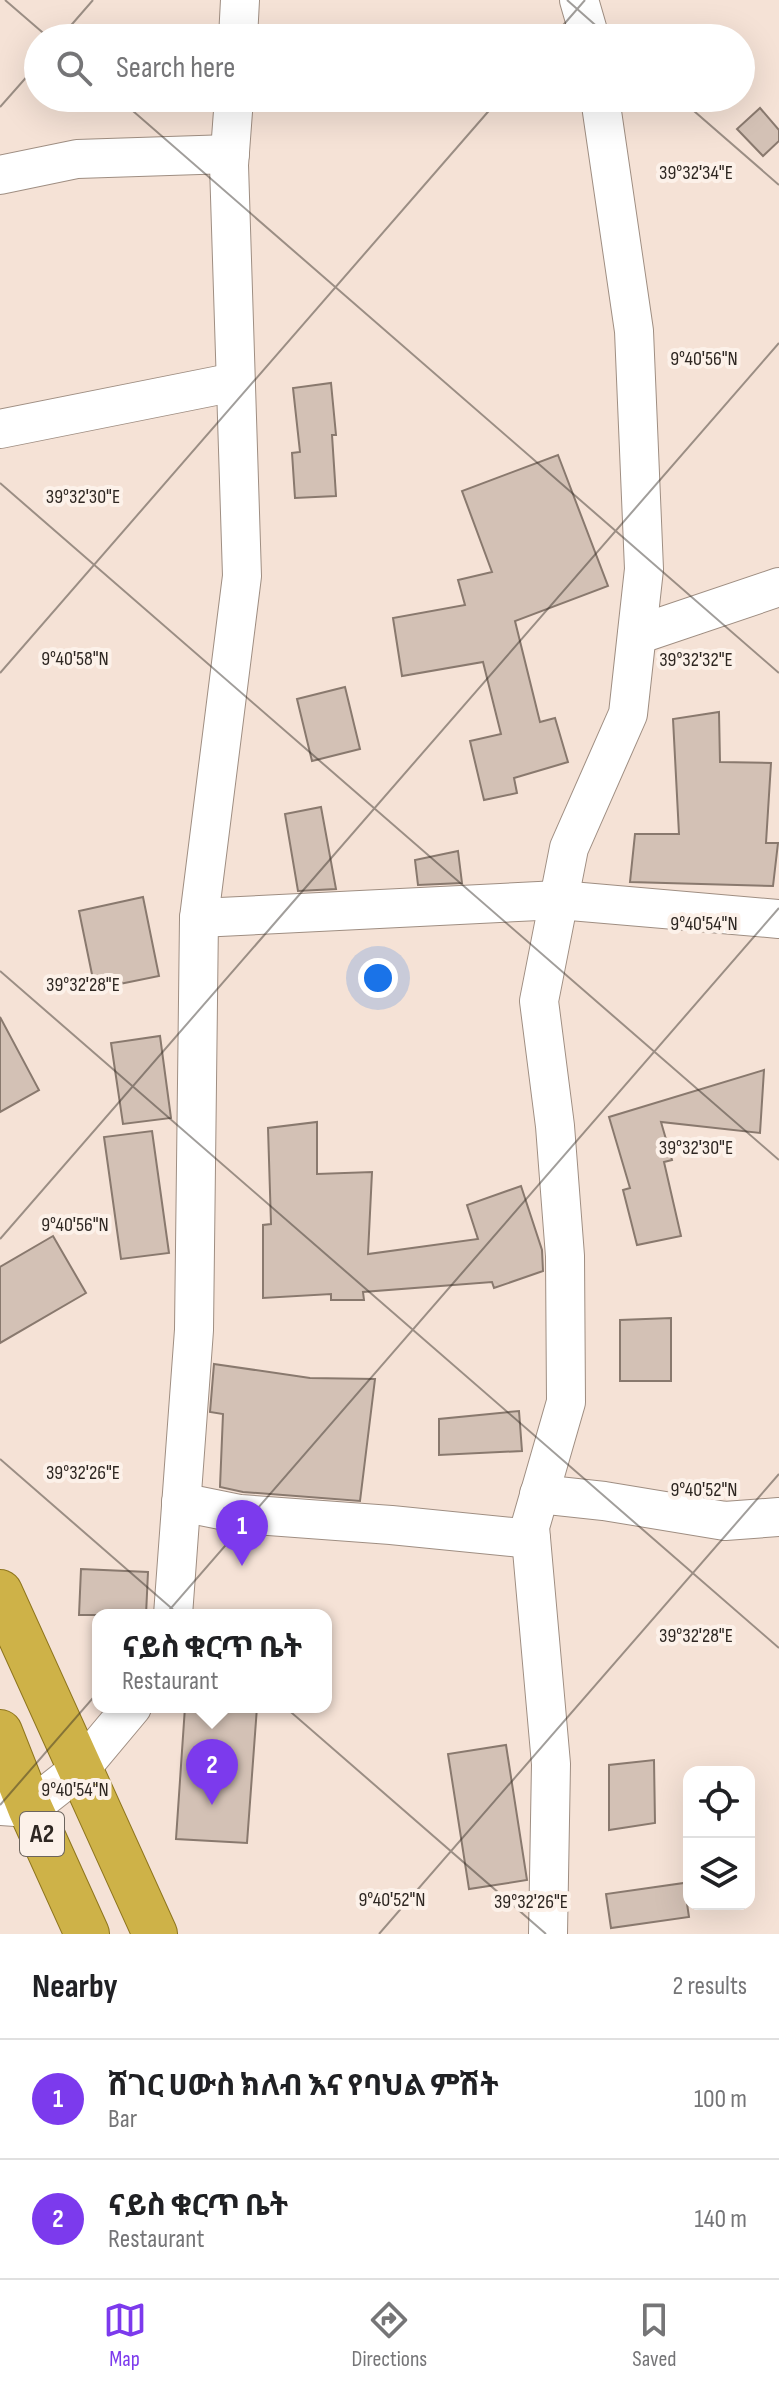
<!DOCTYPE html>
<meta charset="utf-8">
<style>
:root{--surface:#fff;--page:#f2f2f2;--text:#202124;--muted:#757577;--line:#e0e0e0;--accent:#7c3aed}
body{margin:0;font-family:"Sofia Sans Condensed","Noto Sans Ethiopic",sans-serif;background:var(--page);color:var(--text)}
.controls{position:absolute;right:24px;bottom:24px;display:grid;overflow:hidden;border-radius:16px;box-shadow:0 8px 32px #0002}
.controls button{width:72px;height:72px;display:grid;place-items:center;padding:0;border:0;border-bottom:2px solid var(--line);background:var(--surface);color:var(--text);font:40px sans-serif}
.you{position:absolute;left:378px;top:978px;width:28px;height:28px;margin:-20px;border:6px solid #fff;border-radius:50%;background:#1a73e8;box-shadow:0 0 0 12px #1a73e833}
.badge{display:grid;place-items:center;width:52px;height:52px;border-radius:50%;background:var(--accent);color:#fff;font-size:26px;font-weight:700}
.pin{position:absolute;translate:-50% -66px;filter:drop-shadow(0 2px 4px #0008)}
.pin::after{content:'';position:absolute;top:42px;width:28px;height:24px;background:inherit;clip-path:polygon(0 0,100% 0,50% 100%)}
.popup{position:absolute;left:92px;top:1609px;width:240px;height:104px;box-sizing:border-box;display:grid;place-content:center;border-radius:16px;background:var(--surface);filter:drop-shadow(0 2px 6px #0005);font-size:26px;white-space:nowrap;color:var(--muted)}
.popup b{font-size:30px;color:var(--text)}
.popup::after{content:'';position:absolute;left:50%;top:100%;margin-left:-16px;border:16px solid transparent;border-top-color:var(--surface)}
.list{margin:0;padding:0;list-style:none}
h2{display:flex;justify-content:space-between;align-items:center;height:104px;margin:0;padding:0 32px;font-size:34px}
h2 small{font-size:26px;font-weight:400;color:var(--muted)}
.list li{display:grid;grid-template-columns:52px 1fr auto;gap:24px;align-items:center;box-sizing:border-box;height:120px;padding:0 32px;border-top:2px solid var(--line)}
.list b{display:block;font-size:30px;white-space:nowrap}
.list p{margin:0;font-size:26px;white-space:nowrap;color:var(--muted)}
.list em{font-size:26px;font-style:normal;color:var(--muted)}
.icon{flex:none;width:44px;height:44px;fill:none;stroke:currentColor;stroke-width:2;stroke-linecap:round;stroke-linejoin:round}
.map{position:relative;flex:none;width:779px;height:1934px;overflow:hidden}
.search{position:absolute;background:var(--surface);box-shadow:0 8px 32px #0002;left:24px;right:24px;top:24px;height:88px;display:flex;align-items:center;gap:20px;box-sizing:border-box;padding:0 28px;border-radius:44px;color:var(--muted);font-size:30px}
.sheet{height:344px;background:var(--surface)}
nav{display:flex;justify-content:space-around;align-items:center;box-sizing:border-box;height:112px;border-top:2px solid var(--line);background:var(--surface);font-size:22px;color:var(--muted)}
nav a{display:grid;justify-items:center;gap:4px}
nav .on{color:var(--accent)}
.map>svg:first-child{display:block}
.building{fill:#d3c1b5;stroke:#89796e;stroke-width:2}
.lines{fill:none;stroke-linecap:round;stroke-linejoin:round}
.minor-casing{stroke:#9f8e82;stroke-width:40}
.trunk-casing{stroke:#8e751d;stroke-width:46}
.minor{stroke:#fff;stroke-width:38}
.trunk{stroke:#ceb248;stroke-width:44}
.ticks{fill:none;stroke:#2e2722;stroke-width:2;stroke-opacity:0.45}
.labels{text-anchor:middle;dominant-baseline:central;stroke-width:8;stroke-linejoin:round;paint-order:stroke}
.shield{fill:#fcf1e9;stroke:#6c645e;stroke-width:2}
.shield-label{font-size:26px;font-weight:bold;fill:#2e2722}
.ticks-label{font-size:20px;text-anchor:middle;fill:#2e2722;stroke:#fcf1e9;stroke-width:8;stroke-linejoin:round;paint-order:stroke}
</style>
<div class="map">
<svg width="779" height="1934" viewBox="0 0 779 1934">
<rect width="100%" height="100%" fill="#f5e2d6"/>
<!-- building -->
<g class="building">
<polygon points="760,108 779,130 779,141 763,156 737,129"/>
<polygon points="331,383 336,435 332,435 336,496 295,498 292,453 300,452 293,388"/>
<polygon points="558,455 608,586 515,621 540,722 555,718 568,762 514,778 517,793 484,800 470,741 501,734 483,662 402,676 393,618 465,605 458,580 492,572 462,491"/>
<polygon points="345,687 360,749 312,761 297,699"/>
<polygon points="719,712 720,762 771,763 766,843 778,843 773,886 630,882 635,834 679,834 673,719"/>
<polygon points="321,807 336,889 298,891 285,814"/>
<polygon points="458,851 462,883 418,885 415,860"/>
<polygon points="143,897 159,976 95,989 79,911"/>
<polygon points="0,1017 39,1090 0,1112"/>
<polygon points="160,1036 171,1118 123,1124 111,1043"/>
<polygon points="764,1070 760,1133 661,1122 672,1160 664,1162 681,1236 637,1245 623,1190 630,1188 609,1117"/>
<polygon points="317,1122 317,1174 372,1172 368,1254 478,1239 467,1205 521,1186 542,1250 543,1271 494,1288 492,1282 363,1292 364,1300 331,1300 331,1294 263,1298 263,1225 271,1224 268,1128"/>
<polygon points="152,1131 169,1253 121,1259 104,1137"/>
<polygon points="53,1236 86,1293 0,1343 0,1267"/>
<polygon points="671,1318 671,1381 620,1381 620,1320"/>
<polygon points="214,1364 310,1378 375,1379 360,1501 243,1492 220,1487 223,1414 210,1412"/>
<polygon points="519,1411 522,1451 439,1455 439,1419"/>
<polygon points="81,1569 148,1572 146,1615 79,1615"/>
<polygon points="185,1707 257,1707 247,1843 176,1839"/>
<polygon points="506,1745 527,1880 469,1889 448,1754"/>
<polygon points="654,1760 655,1823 609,1830 609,1765"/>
<polygon points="684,1883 689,1917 611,1928 606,1894"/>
</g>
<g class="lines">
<!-- minor casing -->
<g class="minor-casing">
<g id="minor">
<polyline points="579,0 590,38"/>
<polyline points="238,38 240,0"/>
<polyline points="0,175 77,159 230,154"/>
<polyline points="0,429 235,382"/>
<polyline points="637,635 779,587"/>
<polyline points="199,918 559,900 779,919"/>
<polyline points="539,1494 604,1501 725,1521 779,1517"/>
<polyline points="181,1502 240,1514 391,1525 531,1539"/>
<polyline points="173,1615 194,1330 199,918 242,576 229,165 234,98"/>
<polyline points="0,1806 30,1808 81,1768 132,1707"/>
<polyline points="548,1934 551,1764 530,1527 566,1402 565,1256 555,1126 539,1001 569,848 628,714 644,569 634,331 600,98"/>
</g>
</g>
<!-- trunk casing -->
<g class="trunk-casing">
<g id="trunk">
<polyline points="0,1592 155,1934"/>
<polyline points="0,1732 30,1808 87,1934"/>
</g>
</g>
<!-- minor -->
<use href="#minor" class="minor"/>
<!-- trunk -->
<use href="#trunk" class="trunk"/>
</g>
<!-- ticks -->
<path class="ticks" d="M5,0L49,38M567,0L610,38M60,38L93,0M552,38L585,0M118,98L779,673M679,98L779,185M0,107L38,64M0,483L779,1160M0,673L500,98M0,971L779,1648M0,1239L779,343M0,1459L546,1934M0,1805L779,908M379,1934L779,1474"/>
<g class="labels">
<!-- shield labels -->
<rect class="shield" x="20" y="1812" width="44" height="44" rx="6"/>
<g class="shield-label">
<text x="42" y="1834">A2</text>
</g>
</g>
<g class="ticks-label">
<text x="696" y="179">39°32'34"E</text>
<text x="704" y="365">9°40'56"N</text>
<text x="83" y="503">39°32'30"E</text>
<text x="75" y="665">9°40'58"N</text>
<text x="696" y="666">39°32'32"E</text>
<text x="704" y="930">9°40'54"N</text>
<text x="83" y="991">39°32'28"E</text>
<text x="696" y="1154">39°32'30"E</text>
<text x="75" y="1231">9°40'56"N</text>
<text x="83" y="1479">39°32'26"E</text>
<text x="704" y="1496">9°40'52"N</text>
<text x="696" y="1642">39°32'28"E</text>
<text x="75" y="1796">9°40'54"N</text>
<text x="392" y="1906">9°40'52"N</text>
<text x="531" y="1908">39°32'26"E</text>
</g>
</svg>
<div class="controls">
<button><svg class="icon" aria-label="locate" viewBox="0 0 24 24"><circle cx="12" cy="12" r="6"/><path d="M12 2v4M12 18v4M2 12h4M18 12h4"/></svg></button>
<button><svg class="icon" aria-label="layers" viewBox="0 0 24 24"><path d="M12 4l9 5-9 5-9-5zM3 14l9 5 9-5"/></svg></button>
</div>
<div class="you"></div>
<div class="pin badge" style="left:242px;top:1566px">1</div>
<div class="pin badge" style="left:212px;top:1805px">2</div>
<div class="popup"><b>ናይስ ቁርጥ ቤት</b>Restaurant</div>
<div class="search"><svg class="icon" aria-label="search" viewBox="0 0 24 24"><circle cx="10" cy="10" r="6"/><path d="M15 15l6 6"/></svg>Search here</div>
</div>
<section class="sheet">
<h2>Nearby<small>2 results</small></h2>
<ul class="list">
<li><span class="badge">1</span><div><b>ሸገር ሀውስ ክለብ እና የባህል ምሽት</b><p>Bar</p></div><em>100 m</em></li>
<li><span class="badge">2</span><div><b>ናይስ ቁርጥ ቤት</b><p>Restaurant</p></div><em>140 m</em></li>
</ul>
</section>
<nav>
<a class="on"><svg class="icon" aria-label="map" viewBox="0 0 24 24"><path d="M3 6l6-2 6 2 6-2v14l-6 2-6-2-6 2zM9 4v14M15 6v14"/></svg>Map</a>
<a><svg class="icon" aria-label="directions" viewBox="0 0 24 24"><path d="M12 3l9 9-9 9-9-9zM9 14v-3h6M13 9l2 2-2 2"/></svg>Directions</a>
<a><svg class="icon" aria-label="saved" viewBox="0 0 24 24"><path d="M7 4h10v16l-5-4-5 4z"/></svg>Saved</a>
</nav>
